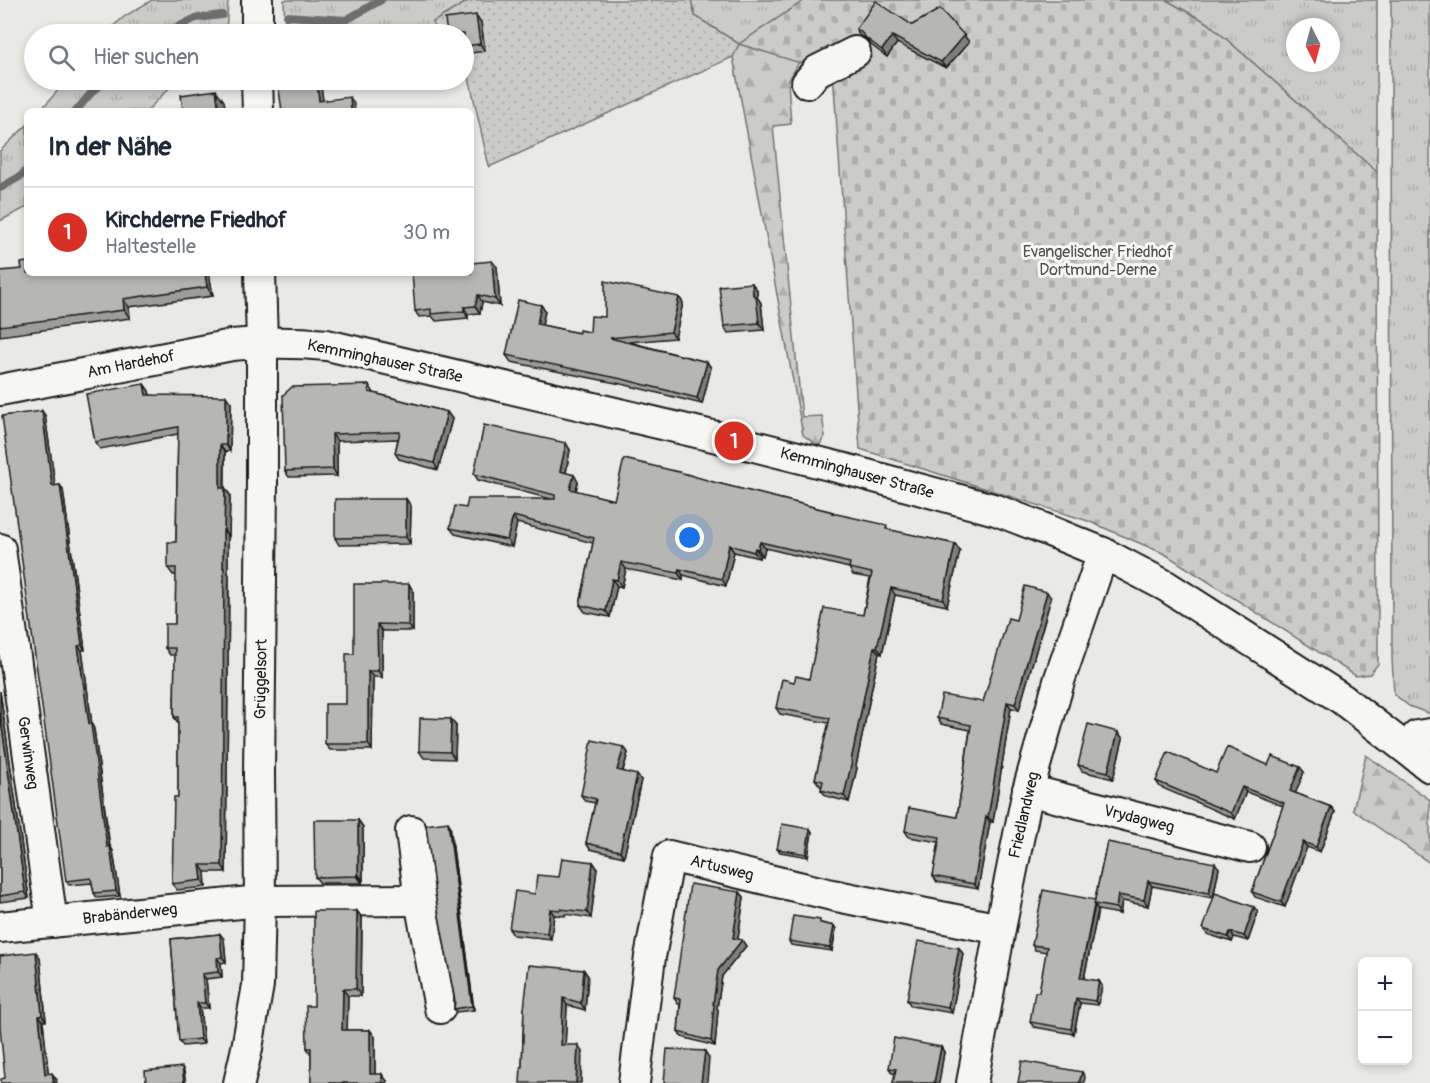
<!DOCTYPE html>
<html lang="de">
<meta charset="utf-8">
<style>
:root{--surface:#fff;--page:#f2f2f3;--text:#1f2937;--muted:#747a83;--line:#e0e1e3;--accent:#d93025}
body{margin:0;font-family:Pangolin,sans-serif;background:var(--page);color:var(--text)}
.controls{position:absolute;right:18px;bottom:18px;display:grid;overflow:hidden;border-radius:9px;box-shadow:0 3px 9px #0003}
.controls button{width:54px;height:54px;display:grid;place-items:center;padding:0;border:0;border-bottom:2px solid var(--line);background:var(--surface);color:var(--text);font:30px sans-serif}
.compass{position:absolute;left:1286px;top:18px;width:54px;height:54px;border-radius:50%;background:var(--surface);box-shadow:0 3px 9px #0003;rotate:174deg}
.you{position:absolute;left:690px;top:538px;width:21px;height:21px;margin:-15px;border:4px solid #fff;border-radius:50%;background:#1a73e8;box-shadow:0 0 0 9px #1a73e833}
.badge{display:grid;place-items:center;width:39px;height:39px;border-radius:50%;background:var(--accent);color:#fff;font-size:20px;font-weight:700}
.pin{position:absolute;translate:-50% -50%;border:3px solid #fff;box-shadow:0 2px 6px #0006}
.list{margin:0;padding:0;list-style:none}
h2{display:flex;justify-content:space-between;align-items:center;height:78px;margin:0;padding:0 24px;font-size:26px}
h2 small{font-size:20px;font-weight:400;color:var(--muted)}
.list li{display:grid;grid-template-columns:39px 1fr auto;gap:18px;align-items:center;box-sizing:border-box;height:90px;padding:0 24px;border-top:2px solid var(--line)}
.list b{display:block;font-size:22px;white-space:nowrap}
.list p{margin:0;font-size:20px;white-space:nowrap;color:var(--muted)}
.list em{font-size:20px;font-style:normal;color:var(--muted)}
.icon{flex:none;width:33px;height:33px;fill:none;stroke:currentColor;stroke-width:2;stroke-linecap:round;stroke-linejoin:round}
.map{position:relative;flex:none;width:1430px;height:1083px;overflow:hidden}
.search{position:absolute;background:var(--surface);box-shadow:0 3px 9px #0003;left:24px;top:24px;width:450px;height:66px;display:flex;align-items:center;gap:15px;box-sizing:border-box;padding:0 21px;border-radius:33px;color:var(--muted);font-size:22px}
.panel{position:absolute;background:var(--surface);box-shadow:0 3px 9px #0003;left:24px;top:108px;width:450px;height:168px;border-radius:9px}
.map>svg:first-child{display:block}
.grass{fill:url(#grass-tufts);stroke:#747472;stroke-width:1.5;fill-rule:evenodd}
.forest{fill:url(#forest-firs);stroke:#747472;stroke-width:1.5}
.cemetery{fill:url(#cemetery-stones);stroke:#747472;stroke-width:1.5}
.garden{fill:url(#garden-dots);stroke:#747472;stroke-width:1.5}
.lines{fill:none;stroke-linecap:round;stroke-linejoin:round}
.stream{stroke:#6d6d6c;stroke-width:8}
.minor-casing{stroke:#1c1c1c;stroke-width:34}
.minor{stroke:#f6f6f2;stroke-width:30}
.wall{fill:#9d9d9a;stroke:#1c1c1c;stroke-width:1.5}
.shaded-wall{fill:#7f7f7d;stroke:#1c1c1c;stroke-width:1.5}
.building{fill:#b6b6b3;stroke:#1c1c1c;stroke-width:1.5}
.labels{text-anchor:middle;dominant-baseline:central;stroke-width:6;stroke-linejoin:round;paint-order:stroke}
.park-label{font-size:16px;fill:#51514f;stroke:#f6f6f2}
.street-label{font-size:16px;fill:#1c1c1c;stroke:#f6f6f2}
</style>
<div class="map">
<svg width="1430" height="1083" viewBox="0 0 1430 1083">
<defs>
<pattern id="grass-tufts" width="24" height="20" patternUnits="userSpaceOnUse" patternTransform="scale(1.5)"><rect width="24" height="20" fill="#cbcbc7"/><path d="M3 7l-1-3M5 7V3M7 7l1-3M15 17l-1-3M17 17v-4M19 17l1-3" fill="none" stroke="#aeaeaa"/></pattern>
<pattern id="forest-firs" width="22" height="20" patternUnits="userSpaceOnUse" patternTransform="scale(1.5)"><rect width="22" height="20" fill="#cbcbc7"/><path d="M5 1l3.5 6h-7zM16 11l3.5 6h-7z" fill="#aeaeaa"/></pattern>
<pattern id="cemetery-stones" width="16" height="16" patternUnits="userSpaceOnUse" patternTransform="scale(1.5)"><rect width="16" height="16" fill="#cbcbc7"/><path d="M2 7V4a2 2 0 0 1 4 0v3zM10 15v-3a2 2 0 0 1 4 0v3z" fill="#aeaeaa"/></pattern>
<pattern id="garden-dots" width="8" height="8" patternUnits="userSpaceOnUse" patternTransform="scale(1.5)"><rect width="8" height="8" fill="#cbcbc7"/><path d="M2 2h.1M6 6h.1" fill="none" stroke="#aeaeaa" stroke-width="1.8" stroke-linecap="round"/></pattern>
</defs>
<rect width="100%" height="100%" fill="#e9e9e5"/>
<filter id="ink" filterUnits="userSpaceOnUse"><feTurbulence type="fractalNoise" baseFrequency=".0167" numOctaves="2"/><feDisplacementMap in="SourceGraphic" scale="12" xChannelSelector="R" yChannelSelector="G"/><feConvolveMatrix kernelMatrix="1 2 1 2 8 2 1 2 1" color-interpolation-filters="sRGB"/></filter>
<g filter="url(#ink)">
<!-- grass -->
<g class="grass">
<polygon points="152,0 228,0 226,34 104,34 125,16"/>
<polygon points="284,0 470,0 434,22 435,34 285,34"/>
<polygon points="691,0 805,0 739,44 695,16"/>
<path d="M1166,0H1377V172L1208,23ZM1295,27H1331V63H1295Z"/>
<polygon points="1391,0 1430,0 1430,714 1409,706 1394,694 1392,658"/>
<polygon points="67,80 177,80 147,111 40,111"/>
<polygon points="27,125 27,207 0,221 0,151"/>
</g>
<!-- forest -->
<g class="forest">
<polygon points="739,44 799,62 788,82 791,124 773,126 802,417 822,416 825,436 819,446 803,435 733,57"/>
<polygon points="1366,755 1430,800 1430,863 1353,810"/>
</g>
<!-- cemetery -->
<polygon class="cemetery" points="805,0 1166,0 1208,23 1377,172 1378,664 1370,674 1356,676 1165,554 1088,521 860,449 833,73 739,44"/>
<!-- garden -->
<polygon class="garden" points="470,0 691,0 695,16 739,44 733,57 489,167 464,55 464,34 435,34 433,22"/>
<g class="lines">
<!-- stream -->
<g class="stream">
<polyline points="287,16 346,20 381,0"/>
<polyline points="163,34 196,18 222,15"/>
<polyline points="76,111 91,93 107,80"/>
<polyline points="0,188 21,176 27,169"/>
</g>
<!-- minor casing -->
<g class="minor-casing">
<g id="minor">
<polyline points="257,34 257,0"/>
<polyline points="257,80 258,111"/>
<polyline points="807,83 817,71 855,52"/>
<path d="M0,390L232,345C264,342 295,342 327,345L734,441L845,469L996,510L1035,525L1103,553L1166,586L1342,699L1430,767"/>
<polyline points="0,549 52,922"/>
<polyline points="1417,736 1430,734"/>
<polyline points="1028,790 1250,847"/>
<polyline points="411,831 420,900 440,1008"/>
<polyline points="0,927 260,901 420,900"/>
<polyline points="239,1083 247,1048 258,985 260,901 259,774 262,483 262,342 260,273"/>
<polyline points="634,1083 650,957 669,856 832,895 1000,929"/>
<polyline points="972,1083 1000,929 1028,790 1060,678 1103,553"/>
</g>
</g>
<!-- minor -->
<use href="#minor" class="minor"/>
</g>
<!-- wall -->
<g class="wall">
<polygon points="481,22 485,51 464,54 464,34"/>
<polygon points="912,25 969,42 946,68 897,43 887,57 871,45 865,38 860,36 856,29"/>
<polygon points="497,267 500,306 482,302 480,313 468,314 468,318 436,321 432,316 419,317 415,311"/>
<polygon points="0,271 209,273 213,296 129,307 130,318 0,336"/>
<polygon points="757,290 757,297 761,303 764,330 728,333 724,326"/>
<polygon points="679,297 683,303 675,338 629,342 707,362 711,368 702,404 626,385 511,362 506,355 541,305 545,311 542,325 579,333 590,332 605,317"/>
<polygon points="144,384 149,391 150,395 231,403 230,451 225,452 225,488 230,495 229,536 228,536 228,573 229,575 226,872 205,872 206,887 177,890 172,884 178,797 178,723 174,717 175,655 170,655 165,648 175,624 176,575 173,575 168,568 176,542 178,434 100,449 95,442"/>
<polygon points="369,385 374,393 447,412 452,419 438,470 399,459 395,453 398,439 337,441 337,476 289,477 285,471"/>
<polygon points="45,415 55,486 60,485 63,490 85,650 82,650 92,725 94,729 110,846 113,851 120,896 97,898 94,893 92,883 69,885 66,881"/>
<polygon points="566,443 570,450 566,473 574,475 578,482 576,491 614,500 717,483 833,512 834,514 890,530 955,544 960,551 947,606 895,595 882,654 879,653 856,766 857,768 849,802 826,796 821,790 822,786 820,786 815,779 829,723 780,714 776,708 794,682 809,679 863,615 870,578 853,575 849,568 765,548 763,556 760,555 759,558 734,552 726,586 683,575 683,580 626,569 622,587 617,586 610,617 585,612 580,605 593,543 517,523 512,547 455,534 450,528 466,508 551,499 478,480 474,474"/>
<polygon points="406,499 411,506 410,544 339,545 335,538"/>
<polygon points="409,584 413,591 413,631 382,631 382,677 373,677 372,750 330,750 325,744 346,704 354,654"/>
<polygon points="1051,598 1019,710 1011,708 993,822 990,822 978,889 937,882 933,876 939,842 909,837 905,831 957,817 970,730 941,724 937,718 983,702 1016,620"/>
<polygon points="0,691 29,898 0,902"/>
<polygon points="456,726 455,759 424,758 419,751"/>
<polygon points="1118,732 1123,739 1113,779 1082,771 1078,765"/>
<polygon points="624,747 628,753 623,771 641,780 624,857 590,849 586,843 595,803 585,801 581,795"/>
<polygon points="1268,765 1304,772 1295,793 1331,807 1335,812 1320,852 1307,847 1285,907 1255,897 1252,892 1283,806 1246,792 1235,819 1160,787 1156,781"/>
<polygon points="358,820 363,827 363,880 362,880 362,883 320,883 315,877"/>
<polygon points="450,825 474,1010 456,1012 454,1009"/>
<polygon points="810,829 812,832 808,857 780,852 777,849"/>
<polygon points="1107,842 1219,868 1213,898 1152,886 1148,906 1122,901 1120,914 1098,910 1084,979 1099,981 1102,986 1098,1005 1080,1003 1074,1034 1034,1027 1030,1022 1039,992 1047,952 1035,950 1032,945 1095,900"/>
<polygon points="593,862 597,868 591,918 565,914 565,916 554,915 551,939 513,935 509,929 535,894 559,877"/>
<polygon points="740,892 744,897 738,939 746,946 722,976 717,1008 718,1010 715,1046 682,1037 678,1032 680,1004 678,1004 674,998"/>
<polygon points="357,911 362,918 361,996 348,996 347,1030 370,1030 375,1037 375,1074 387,1081 387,1083 311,1083 311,1054 307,1048 314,1006"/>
<polygon points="1258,912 1248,941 1234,937 1232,942 1207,934 1203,929"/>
<polygon points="822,923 834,926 836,929 832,951 791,945 789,941"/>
<polygon points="220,934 224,939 226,962 221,963 222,977 206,979 209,1008 200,1008 204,1044 183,1046 179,1041 171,939"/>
<polygon points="959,948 963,954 952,1013 911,1006 907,1000"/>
<polygon points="40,958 46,1021 43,1021 48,1074 56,1079 5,1078"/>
<polygon points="588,976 585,1010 567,1005 565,1045 582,1052 522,1067 524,1009"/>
<polygon points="941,1047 944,1052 939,1083 893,1083 895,1074 892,1073 889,1068"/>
</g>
<!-- shaded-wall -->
<g class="shaded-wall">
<polygon points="476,15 481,22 485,51 480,44"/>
<polygon points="964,35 969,42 946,68 941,62"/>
<polygon points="892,36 897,43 887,57 882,50"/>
<polygon points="317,80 321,85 324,107 319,101"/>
<polygon points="216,90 224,101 226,111 219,111"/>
<polygon points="350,97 354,104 355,111 351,111"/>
<polygon points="492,261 497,267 500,306 495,299"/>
<polygon points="205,273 209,273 213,296 207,287"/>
<polygon points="752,283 757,290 757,297 761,303 764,330 759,323 753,295"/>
<polygon points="478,295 482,302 480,313 475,306"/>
<polygon points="679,297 683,303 675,338 671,332"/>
<polygon points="123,299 129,307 130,318 124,310"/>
<polygon points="541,305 545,311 541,330 537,324"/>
<polygon points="464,307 468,314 468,318 464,311"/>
<polygon points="707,362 711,368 702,404 697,398"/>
<polygon points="144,384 149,391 151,402 146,395"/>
<polygon points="226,396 231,403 230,451 226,445"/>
<polygon points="42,411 45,415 56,491 52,486"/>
<polygon points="447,412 452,419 438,470 434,463"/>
<polygon points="332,434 337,441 337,476 333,469"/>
<polygon points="566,443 570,450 565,477 560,471"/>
<polygon points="220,445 225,452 224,495 220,488"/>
<polygon points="574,475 578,482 574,496 570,489"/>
<polygon points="60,485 63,490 85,650 82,645"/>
<polygon points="225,488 230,495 229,536 224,530"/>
<polygon points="406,499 411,506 410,544 406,537"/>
<polygon points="513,516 517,523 512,547 507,540"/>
<polygon points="223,530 228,536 228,573 229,575 226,872 222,865"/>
<polygon points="760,542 765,548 763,556 758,549"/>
<polygon points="955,544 960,551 947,606 943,599"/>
<polygon points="729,545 734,552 726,586 722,579"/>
<polygon points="755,548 760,555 759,558 754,552"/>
<polygon points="621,562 626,569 622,587 617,580"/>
<polygon points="679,569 683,575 683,580 678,573"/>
<polygon points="612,579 617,586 610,617 606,611"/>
<polygon points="409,584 413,591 413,631 408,625"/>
<polygon points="891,588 895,595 882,654 877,647"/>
<polygon points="1047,592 1051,598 1019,710 1015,704"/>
<polygon points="377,624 382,631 382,677 378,671"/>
<polygon points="78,646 82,650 92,725 94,729 110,851 107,847"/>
<polygon points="874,647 879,653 856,766 857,768 849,802 844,796"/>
<polygon points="368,671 373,677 372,750 368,744"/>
<polygon points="0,691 29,898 25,892 0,713"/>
<polygon points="1007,702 1011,708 993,822 988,817"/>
<polygon points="451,719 456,726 455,759 450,752"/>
<polygon points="1118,732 1123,739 1113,779 1108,772"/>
<polygon points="624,747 628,753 621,776 617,770"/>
<polygon points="1300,767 1304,772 1294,797 1290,791"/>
<polygon points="637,775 641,780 624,857 620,851"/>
<polygon points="1242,787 1246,792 1235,819 1231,813"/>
<polygon points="1331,807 1335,812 1320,852 1316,847"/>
<polygon points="986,816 990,822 978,889 974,884"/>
<polygon points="358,820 363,827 363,880 358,874"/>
<polygon points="448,822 450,825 474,1010 472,1006"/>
<polygon points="810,829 812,832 808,857 806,854"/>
<polygon points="1303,842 1307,847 1285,907 1281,902"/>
<polygon points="110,846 113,851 120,896 116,891"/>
<polygon points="593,862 597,868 591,918 587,912"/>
<polygon points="1215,863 1219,868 1213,898 1209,893"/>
<polygon points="200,865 205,872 206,887 202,880"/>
<polygon points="357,874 362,880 362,883 357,876"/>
<polygon points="1148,881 1152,886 1148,906 1144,900"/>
<polygon points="740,892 744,897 737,944 733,938"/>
<polygon points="1118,895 1122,901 1120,914 1116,908"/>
<polygon points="1095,905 1098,910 1083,983 1080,978"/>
<polygon points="1254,907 1258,912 1248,941 1244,936"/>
<polygon points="550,909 554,915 551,939 547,933"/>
<polygon points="357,911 362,918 361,996 356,989"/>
<polygon points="834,926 836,929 832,951 830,948"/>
<polygon points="1230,932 1234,937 1232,942 1228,937"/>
<polygon points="220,934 224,939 226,962 222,957"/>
<polygon points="742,940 746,946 722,976 717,1008 718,1010 715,1046 711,1041 713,1004 718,970"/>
<polygon points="959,948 963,954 952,1013 948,1007"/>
<polygon points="36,952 40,958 46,1021 42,1015"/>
<polygon points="217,958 221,963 222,977 218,972"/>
<polygon points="584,970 588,976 585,1010 581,1003"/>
<polygon points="202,974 206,979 209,1008 205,1003"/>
<polygon points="1099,981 1102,986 1098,1005 1095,1001"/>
<polygon points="343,989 348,996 347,1037 342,1030"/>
<polygon points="563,998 567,1005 565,1051 561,1045"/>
<polygon points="1076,998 1080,1003 1074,1034 1071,1029"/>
<polygon points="197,1003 200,1008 204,1044 200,1039"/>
<polygon points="39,1016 43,1021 49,1079 45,1074"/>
<polygon points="370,1030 375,1037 375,1081 370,1074"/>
<polygon points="578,1045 582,1052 581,1083 576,1083"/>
<polygon points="941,1047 944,1052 939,1083 934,1083"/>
<polygon points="705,1051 709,1058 707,1083 701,1083"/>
<polygon points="182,1067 184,1071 186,1083 184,1083"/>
<polygon points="1082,1072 1085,1077 1084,1083 1079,1083"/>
<polygon points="52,1073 56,1079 57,1083 54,1083"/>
<polygon points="382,1074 387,1081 387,1083 382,1083"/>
</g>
<!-- building -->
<g class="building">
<polygon points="876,1 912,25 940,9 964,35 941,62 892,36 882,50 866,38 860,31 856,29"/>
<polygon points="476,15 480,44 464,46 464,34 447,34 445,19"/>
<polygon points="317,80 319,101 350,97 351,111 282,111 278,83"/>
<polygon points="216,90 219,111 183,111 181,95"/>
<polygon points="492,261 495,299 478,295 475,306 464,307 464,311 431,314 431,309 415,311 412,273 471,273 471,263"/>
<polygon points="27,262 27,273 205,273 207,287 123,299 124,310 0,326 0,271 22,269 21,263"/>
<polygon points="605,281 679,297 671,332 610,338 707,362 697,398 622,379 506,355 518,300 541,305 537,324 579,333 579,330 590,332 591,316 605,317"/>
<polygon points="752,283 753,295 756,296 759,323 724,326 719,286"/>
<polygon points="144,384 146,395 226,396 226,445 220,445 220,488 225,488 224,530 223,530 223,568 224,568 222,865 200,865 202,880 172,884 174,797 178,797 178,717 174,717 175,648 165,648 165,624 175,624 176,568 168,568 168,542 176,542 178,427 95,442 86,394"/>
<polygon points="369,385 369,392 447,412 434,463 395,453 400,432 332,434 333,469 285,471 283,395 292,387"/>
<polygon points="42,411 52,486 60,485 82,645 78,646 89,724 91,724 107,847 110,846 116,891 94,893 91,878 66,881 2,416"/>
<polygon points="484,425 566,443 560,471 574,475 570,489 614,500 624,459 683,473 717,483 833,512 832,513 887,525 886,529 955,544 943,599 891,588 877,647 874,647 851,761 852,761 844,796 821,790 823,781 815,779 830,718 776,708 782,679 794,682 796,676 809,679 824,608 863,615 872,573 849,568 850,563 760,542 758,549 755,548 754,552 729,545 722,579 679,569 678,573 621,562 617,580 612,579 606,611 580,605 594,538 513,516 507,540 450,528 455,506 466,508 468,499 555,499 555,495 474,474"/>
<polygon points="335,499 406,499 406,537 335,538"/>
<polygon points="354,584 409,584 408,625 377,624 378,671 368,671 368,744 325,744 325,704 346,704 346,654 354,654"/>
<polygon points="1025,586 1047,592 1015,704 1007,702 988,817 986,816 974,884 933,876 940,837 905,831 909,808 957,817 971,725 937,718 942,695 983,702 1008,618 1016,620"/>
<polygon points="0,713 25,892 0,896"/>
<polygon points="420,718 451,719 450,752 419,751"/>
<polygon points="1088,724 1118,732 1108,772 1078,765"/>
<polygon points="592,740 624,747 617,770 637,775 620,851 586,843 596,799 581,795"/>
<polygon points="1227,747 1268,765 1272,756 1300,767 1290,791 1331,807 1316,847 1303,842 1281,902 1252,892 1284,803 1242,787 1231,813 1156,781 1168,752 1216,773"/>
<polygon points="314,820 358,820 358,874 357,874 357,876 315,877"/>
<polygon points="448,822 472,1006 454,1009 455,1001 435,894 426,825"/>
<polygon points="782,824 810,829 806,854 777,849"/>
<polygon points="1107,842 1215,863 1209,893 1148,881 1144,900 1118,895 1116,908 1094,904"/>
<polygon points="562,858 593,862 587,912 561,909 561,910 550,909 547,933 509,929 515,891 535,894 537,875 559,877"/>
<polygon points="690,884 740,892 733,938 742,940 718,970 713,1004 714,1004 711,1041 678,1032 681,999 674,998"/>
<polygon points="1043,890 1095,900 1080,978 1099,981 1095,1001 1076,998 1071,1029 1030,1022 1035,992 1039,992 1047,947 1032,945"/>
<polygon points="1215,893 1254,907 1244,936 1230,932 1228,937 1203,929"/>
<polygon points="314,911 357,911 356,989 343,989 342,1030 370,1030 370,1074 382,1074 382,1083 311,1083 311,1048 307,1048 306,1006 314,1006"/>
<polygon points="793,916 820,920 820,923 834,926 830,948 789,941"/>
<polygon points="220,934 222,957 217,958 218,972 202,974 205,1003 197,1003 200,1039 179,1041 171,939"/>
<polygon points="918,941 959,948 948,1007 907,1000"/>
<polygon points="36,952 42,1015 39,1016 45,1074 52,1073 54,1083 1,1083 1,1079 5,1078 0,1027 0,956"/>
<polygon points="529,965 584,970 581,1003 563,998 561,1045 578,1045 576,1083 520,1083 521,1067 522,1067 524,1009"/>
<polygon points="894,1038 941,1047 934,1083 893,1083 896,1069 889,1068"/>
<polygon points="667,1049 705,1051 701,1083 664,1083"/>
<polygon points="1022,1061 1082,1072 1079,1083 1018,1083"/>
<polygon points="182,1067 184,1083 146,1083 145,1071"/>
</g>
</g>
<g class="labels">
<!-- park labels -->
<g class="park-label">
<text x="1098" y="252">Evangelischer Friedhof<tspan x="1098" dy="18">Dortmund-Derne</tspan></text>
</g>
<!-- street labels -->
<g class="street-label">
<text transform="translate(385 361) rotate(12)">Kemminghauser Straße</text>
<text transform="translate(131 364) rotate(-11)">Am Hardehof</text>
<text transform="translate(857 473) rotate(15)">Kemminghauser Straße</text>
<text transform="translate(261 679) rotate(-89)">Grüggelsort</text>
<text transform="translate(28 753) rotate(82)">Gerwinweg</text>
<text transform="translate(1024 815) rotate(-77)">Friedlandweg</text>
<text transform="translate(1139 819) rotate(14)">Vrydagweg</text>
<text transform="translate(722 868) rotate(14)">Artusweg</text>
<text transform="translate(130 914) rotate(-6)">Brabänderweg</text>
</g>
</g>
</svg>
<div class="controls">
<button>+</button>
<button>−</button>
</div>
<svg class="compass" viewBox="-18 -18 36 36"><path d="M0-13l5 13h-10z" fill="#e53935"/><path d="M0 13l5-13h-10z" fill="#747a83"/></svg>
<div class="you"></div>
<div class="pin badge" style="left:734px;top:441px">1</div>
<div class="search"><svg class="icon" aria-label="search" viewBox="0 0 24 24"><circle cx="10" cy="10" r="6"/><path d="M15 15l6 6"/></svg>Hier suchen</div>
<section class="panel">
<h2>In der Nähe<small></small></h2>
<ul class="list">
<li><span class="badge">1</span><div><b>Kirchderne Friedhof</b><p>Haltestelle</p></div><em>30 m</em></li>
</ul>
</section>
</div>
